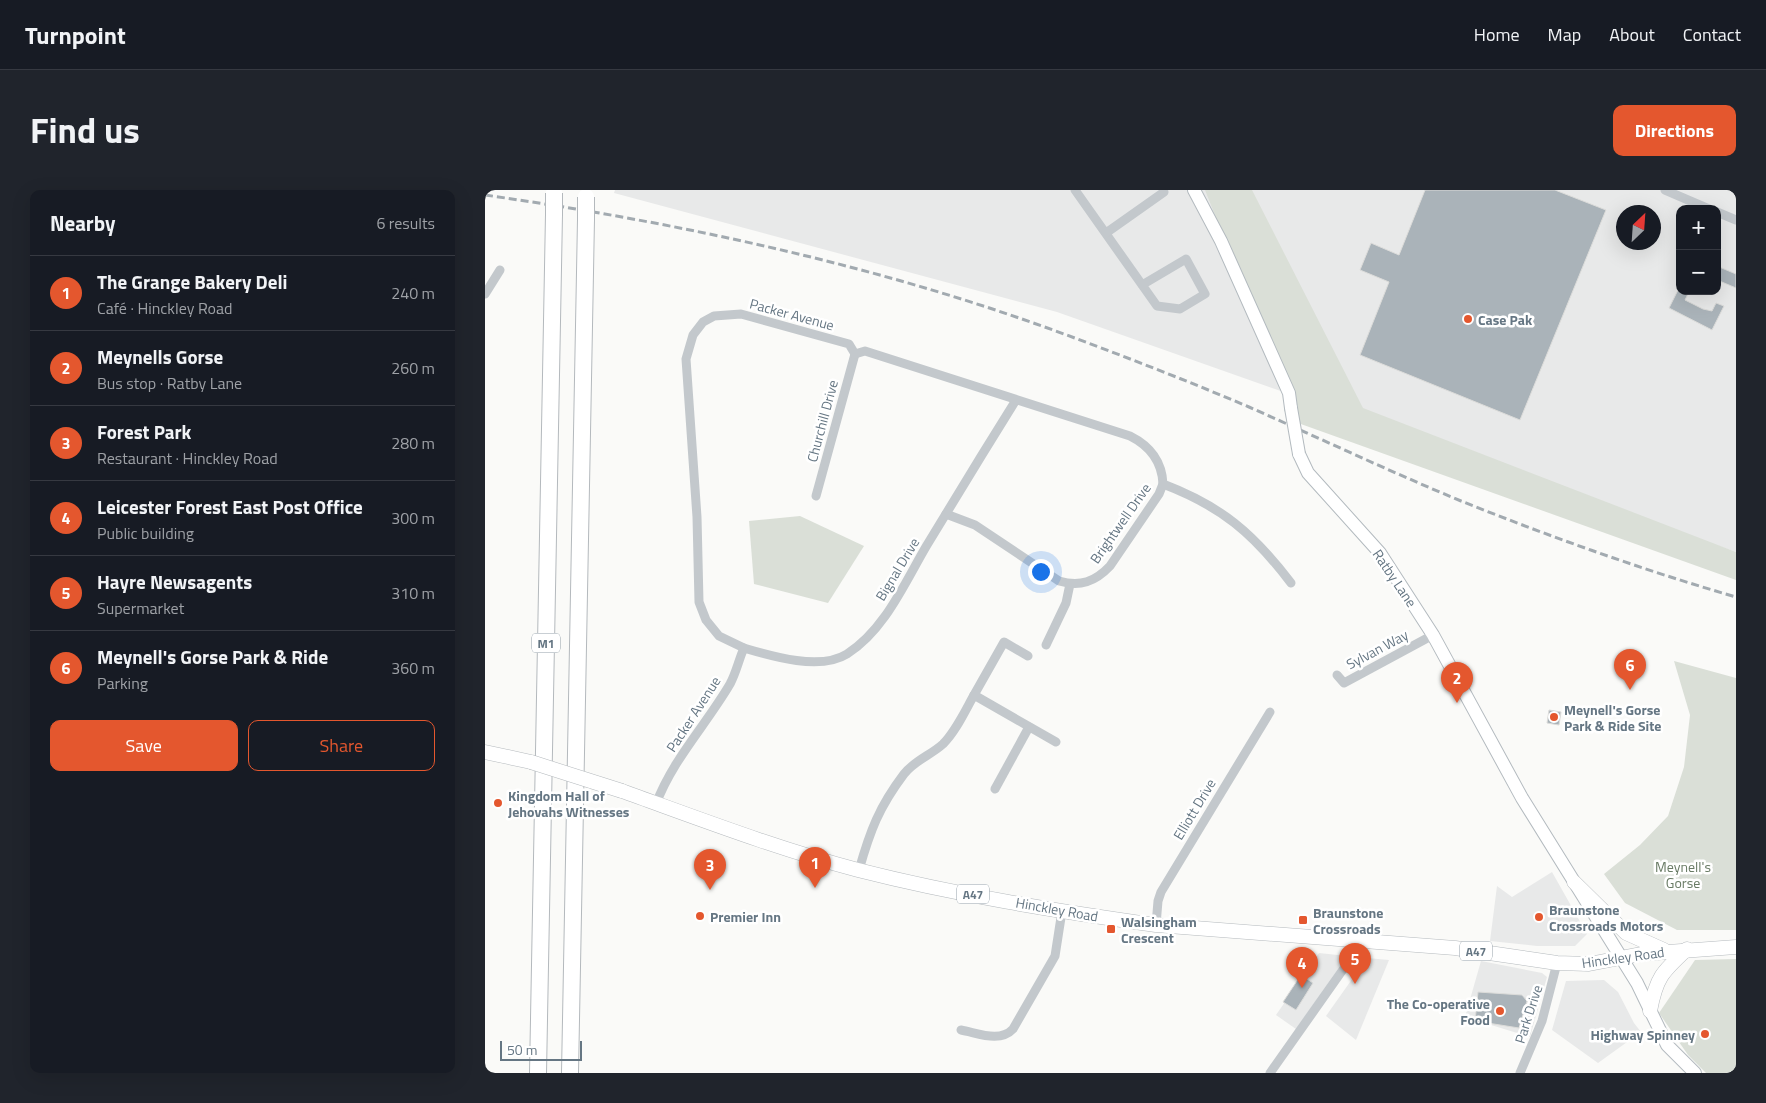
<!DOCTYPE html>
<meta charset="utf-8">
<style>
:root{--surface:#171b24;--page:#20242c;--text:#f1f3f6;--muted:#9ea1a6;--line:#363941;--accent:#e4572e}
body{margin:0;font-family:"Titillium Web",sans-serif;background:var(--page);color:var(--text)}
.controls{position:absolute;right:15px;top:15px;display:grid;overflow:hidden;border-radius:10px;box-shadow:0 5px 20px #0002}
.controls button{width:45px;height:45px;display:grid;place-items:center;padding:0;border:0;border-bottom:1px solid var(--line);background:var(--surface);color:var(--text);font:25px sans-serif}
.compass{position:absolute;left:1131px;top:15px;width:45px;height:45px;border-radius:50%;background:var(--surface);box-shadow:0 5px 20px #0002;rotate:25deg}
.scale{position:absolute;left:15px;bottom:12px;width:82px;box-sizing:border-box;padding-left:5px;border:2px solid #657683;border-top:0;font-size:14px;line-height:18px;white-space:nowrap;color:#657683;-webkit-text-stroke:4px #fff;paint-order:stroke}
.you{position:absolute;left:555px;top:381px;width:18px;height:18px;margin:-12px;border:4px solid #fff;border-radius:50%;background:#1a73e8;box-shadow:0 0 0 8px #1a73e833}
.badge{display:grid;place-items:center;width:32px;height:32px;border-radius:50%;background:var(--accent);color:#fff;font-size:16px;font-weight:700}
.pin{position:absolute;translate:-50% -41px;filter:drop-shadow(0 1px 2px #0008)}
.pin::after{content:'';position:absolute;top:26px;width:18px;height:15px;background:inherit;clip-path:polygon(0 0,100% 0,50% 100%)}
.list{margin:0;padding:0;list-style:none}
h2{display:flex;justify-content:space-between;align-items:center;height:65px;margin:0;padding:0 20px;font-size:21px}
h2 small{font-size:16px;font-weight:400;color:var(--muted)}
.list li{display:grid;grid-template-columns:32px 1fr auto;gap:15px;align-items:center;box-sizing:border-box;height:75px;padding:0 20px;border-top:1px solid var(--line)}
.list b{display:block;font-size:19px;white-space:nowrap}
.list p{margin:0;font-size:16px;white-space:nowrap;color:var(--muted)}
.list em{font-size:16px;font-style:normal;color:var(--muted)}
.actions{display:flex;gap:10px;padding:15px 20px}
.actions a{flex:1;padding:11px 0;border:1px solid var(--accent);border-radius:10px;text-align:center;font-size:18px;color:var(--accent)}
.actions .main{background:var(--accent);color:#fff}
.map{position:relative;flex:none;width:1251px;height:883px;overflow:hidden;border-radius:10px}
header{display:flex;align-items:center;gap:30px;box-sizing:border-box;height:70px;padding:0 25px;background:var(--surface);border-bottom:1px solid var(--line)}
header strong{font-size:24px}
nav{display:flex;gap:28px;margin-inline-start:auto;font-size:18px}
.intro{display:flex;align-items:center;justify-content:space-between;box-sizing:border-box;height:120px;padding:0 30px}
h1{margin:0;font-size:35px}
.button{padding:12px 22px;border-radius:10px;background:var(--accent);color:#fff;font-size:18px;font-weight:700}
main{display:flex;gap:30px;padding:0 30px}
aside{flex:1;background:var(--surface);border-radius:10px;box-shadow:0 5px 20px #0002}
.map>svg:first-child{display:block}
.built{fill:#e8e9e9;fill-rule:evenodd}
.green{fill:#dadfd7}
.building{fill:#aab3b9;stroke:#dcdcda}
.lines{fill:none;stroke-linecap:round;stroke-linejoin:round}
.secondary-casing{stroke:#b3babf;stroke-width:14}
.primary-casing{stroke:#b5babe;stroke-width:15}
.highway-casing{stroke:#b4b9bd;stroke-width:18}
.street{stroke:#c3c8cc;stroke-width:9}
.secondary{stroke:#fff;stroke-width:12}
.primary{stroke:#fff;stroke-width:14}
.highway{stroke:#fff;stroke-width:16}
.rail{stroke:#a2aab0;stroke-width:3;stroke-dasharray:8 4;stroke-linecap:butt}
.secondary-bridge-casing{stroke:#b3babf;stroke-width:14;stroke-linecap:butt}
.primary-bridge-casing{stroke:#b5babe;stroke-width:15;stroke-linecap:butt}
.highway-bridge-casing{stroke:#b4b9bd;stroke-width:18;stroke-linecap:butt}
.secondary-bridge{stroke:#fff;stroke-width:12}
.primary-bridge{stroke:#fff;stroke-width:14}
.highway-bridge{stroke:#fff;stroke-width:16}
.poi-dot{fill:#e4572e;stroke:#fff;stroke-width:2}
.labels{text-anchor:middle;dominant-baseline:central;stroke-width:5;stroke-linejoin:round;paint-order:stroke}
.shield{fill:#fff;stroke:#939fa8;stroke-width:1}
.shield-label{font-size:12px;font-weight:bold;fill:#657683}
.street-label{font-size:14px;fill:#657683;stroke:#fff}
.poi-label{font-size:14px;font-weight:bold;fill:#657683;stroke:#fff;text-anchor:start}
.park-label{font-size:14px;fill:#687a64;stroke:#fff}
</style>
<header>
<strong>Turnpoint</strong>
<nav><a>Home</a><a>Map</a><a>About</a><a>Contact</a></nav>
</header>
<div class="intro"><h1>Find us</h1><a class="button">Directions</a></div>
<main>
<aside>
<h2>Nearby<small>6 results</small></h2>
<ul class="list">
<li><span class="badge">1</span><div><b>The Grange Bakery Deli</b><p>Café · Hinckley Road</p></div><em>240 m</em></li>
<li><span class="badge">2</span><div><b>Meynells Gorse</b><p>Bus stop · Ratby Lane</p></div><em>260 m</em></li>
<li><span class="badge">3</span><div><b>Forest Park</b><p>Restaurant · Hinckley Road</p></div><em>280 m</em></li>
<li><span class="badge">4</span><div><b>Leicester Forest East Post Office</b><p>Public building</p></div><em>300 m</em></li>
<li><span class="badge">5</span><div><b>Hayre Newsagents</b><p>Supermarket</p></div><em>310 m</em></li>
<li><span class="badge">6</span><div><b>Meynell's Gorse Park &amp; Ride</b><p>Parking</p></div><em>360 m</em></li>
</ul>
<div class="actions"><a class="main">Save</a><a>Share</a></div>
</aside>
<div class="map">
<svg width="1251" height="883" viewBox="0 0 1251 883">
<rect width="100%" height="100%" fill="#fafaf8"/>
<!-- built -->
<g class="built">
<path d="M130,0H1251V362L572,122L129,3ZM1195,19H1232V101H1195ZM1138,22H1168V52H1138Z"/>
<polygon points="1067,682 1102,744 1090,756 1052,756 1005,751 1012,696 1027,707"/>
<polygon points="834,763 862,766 811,839 791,825"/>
<polygon points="882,768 904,770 871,850 841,826"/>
<polygon points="996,771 1057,783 1062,787 1045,847 980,827"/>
<polygon points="1119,790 1133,802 1149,833 1156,842 1113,873 1067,840 1081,791"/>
</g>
<!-- green -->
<g class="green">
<polygon points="720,0 767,0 878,218 1251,362 1251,390 813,233"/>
<polygon points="315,326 379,356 343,413 269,394 264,331"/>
<polygon points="1189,471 1251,488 1251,740 1192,740 1140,713 1119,684 1155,655 1183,626 1199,577 1205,525"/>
<polygon points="1251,769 1251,883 1221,883 1203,865 1174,823 1210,770"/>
</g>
<!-- building -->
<g class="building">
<polygon points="940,0 1070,0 1121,20 1035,230 875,165 904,92 875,80 886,53 914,65"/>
<polygon points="1232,76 1251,84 1251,98 1232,90"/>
<polygon points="1193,100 1203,104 1200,110 1218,119 1227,121 1231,113 1239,116 1227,140 1184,118"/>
<polygon points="1064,520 1076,522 1074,535 1062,533"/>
<polygon points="816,785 828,793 811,820 798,812"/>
<polygon points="993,802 1037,805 1042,811 1034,838 990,831"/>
</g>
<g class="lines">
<!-- secondary casing -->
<g class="secondary-casing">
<g id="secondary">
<polyline points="709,0 736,51 804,203 806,218"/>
<polyline points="814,264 823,283 895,363 948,445 1037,608 1152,793 1182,855 1210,883"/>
</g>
</g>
<!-- primary casing -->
<g class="primary-casing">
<g id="primary">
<polyline points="0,562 46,572"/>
<path d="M137,601C215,629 293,659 373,680C471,705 572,721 671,735L970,758L1072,773L1104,774L1156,764L1251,757"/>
<polyline points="1089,692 1141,743 1179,760"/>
<path d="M1165,821C1171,788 1177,782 1202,759"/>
</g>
</g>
<!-- highway casing -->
<g class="highway-casing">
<g id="highway">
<polyline points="53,883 69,24"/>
<polyline points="85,883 101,29"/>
</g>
</g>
<!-- street -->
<g class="street">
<polyline points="590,0 672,116 695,119 720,104 701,69 657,95"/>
<polyline points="1180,0 1224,19"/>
<polyline points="1232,22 1251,30"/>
<polyline points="621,43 679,2"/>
<polyline points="0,104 15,80"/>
<polyline points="331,306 370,164"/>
<path d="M461,324L490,335L574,391C595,397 610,392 625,376L674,304L678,294"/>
<polyline points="561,455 581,413 585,394"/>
<path d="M259,458C286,466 335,481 362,464C400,440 420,392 442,355C471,307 501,258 531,210"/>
<polyline points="852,485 859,493 948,445"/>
<polyline points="489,505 519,452 543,466"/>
<polyline points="510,599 544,537"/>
<path d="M171,614C188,569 221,535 245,494C251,483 254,469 259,458L234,446L221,430L214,412L212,327L201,169L208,145L218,132L229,126L256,124L364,154L370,164L380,161L645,246C665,256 677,271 678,294C736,316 768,343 806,393"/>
<path d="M374,680C385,641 394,617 419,584C430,570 446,565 458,554C471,541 480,521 489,505L571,552"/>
<polyline points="671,735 673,711 676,702 785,522"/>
<path d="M476,840C493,843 515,853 528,839L570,766L577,721"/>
<polyline points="785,883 864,771 873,750"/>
<polyline points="1035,883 1057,831 1072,773"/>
</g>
<!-- secondary -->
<use href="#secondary" class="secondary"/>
<!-- primary -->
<use href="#primary" class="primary"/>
<!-- highway -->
<use href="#highway" class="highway"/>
<!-- rail -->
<path class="rail" d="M0,5C196,33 392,75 579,144C641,167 703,191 764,217C834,248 904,281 976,311C1066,347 1158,380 1251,407"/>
<!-- secondary-bridge casing -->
<g class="secondary-bridge-casing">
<polyline id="secondary-bridge" points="806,218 814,264"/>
</g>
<!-- primary-bridge casing -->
<g class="primary-bridge-casing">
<polyline id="primary-bridge" points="46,572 137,601"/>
</g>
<!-- highway-bridge casing -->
<g class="highway-bridge-casing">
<g id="highway-bridge">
<polyline points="69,24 69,3"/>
<polyline points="101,29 101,7"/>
</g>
</g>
<!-- secondary-bridge -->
<use href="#secondary-bridge" class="secondary-bridge"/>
<!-- primary-bridge -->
<use href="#primary-bridge" class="primary-bridge"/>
<!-- highway-bridge -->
<use href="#highway-bridge" class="highway-bridge"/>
</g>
<!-- markers -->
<g class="poi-dot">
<circle cx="983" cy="129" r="5"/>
<circle cx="1069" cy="527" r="5"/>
<circle cx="13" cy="613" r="5"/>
<circle cx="215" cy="726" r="5"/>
<circle cx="1054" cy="727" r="5"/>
<rect x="813" y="725" width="10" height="10" rx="2.5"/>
<rect x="621" y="734" width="10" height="10" rx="2.5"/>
<circle cx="1015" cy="821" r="5"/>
<circle cx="1220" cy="844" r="5"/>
</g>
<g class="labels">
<!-- shield labels -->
<g class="shield">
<rect x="47" y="443.5" width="28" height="19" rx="4"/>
<rect x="472" y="694.5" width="32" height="19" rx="4"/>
<rect x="975" y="751.5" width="32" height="19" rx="4"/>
</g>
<g class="shield-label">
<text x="61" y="453">M1</text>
<text x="488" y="704">A47</text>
<text x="991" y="761">A47</text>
</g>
<!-- street labels -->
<g class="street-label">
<text transform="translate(307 124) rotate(15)">Packer Avenue</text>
<text transform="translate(337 231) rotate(-75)">Churchill Drive</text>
<text transform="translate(635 333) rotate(-55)">Brightwell Drive</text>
<text transform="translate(412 379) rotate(-59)">Bignal Drive</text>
<text transform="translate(910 388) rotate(56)">Ratby Lane</text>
<text transform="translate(892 459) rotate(-28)">Sylvan Way</text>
<text transform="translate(208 524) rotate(-57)">Packer Avenue</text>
<text transform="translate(709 619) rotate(-59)">Elliott Drive</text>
<text transform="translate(572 719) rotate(10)">Hinckley Road</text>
<text transform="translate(1138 767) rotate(-8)">Hinckley Road</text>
<text transform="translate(1043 824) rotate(-72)">Park Drive</text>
</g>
<!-- poi labels -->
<g class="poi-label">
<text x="993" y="129">Case Pak</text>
<text x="1079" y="519">Meynell's Gorse<tspan x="1079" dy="16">Park &amp; Ride Site</tspan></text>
<text x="23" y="605">Kingdom Hall of<tspan x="23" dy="16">Jehovahs Witnesses</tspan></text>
<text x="1064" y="719">Braunstone<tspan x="1064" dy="16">Crossroads Motors</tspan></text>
<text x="828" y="722">Braunstone<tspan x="828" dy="16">Crossroads</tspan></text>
<text x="225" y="726">Premier Inn</text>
<text x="636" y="731">Walsingham<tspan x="636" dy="16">Crescent</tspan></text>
<text x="1005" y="813" text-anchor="end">The Co-operative<tspan x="1005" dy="16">Food</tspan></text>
<text x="1210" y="844" text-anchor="end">Highway Spinney</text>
</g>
<!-- park labels -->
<g class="park-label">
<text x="1198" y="676">Meynell's<tspan x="1198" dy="16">Gorse</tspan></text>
</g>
</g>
</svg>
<div class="controls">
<button>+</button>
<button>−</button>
</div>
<svg class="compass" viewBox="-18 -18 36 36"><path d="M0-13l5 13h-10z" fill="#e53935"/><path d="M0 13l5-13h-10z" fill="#9ea1a6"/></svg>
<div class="scale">50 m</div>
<div class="you"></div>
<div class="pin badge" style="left:330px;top:698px">1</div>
<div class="pin badge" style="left:972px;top:513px">2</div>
<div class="pin badge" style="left:225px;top:700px">3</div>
<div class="pin badge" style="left:817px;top:798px">4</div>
<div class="pin badge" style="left:870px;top:794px">5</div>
<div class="pin badge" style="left:1145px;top:500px">6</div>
</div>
</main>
